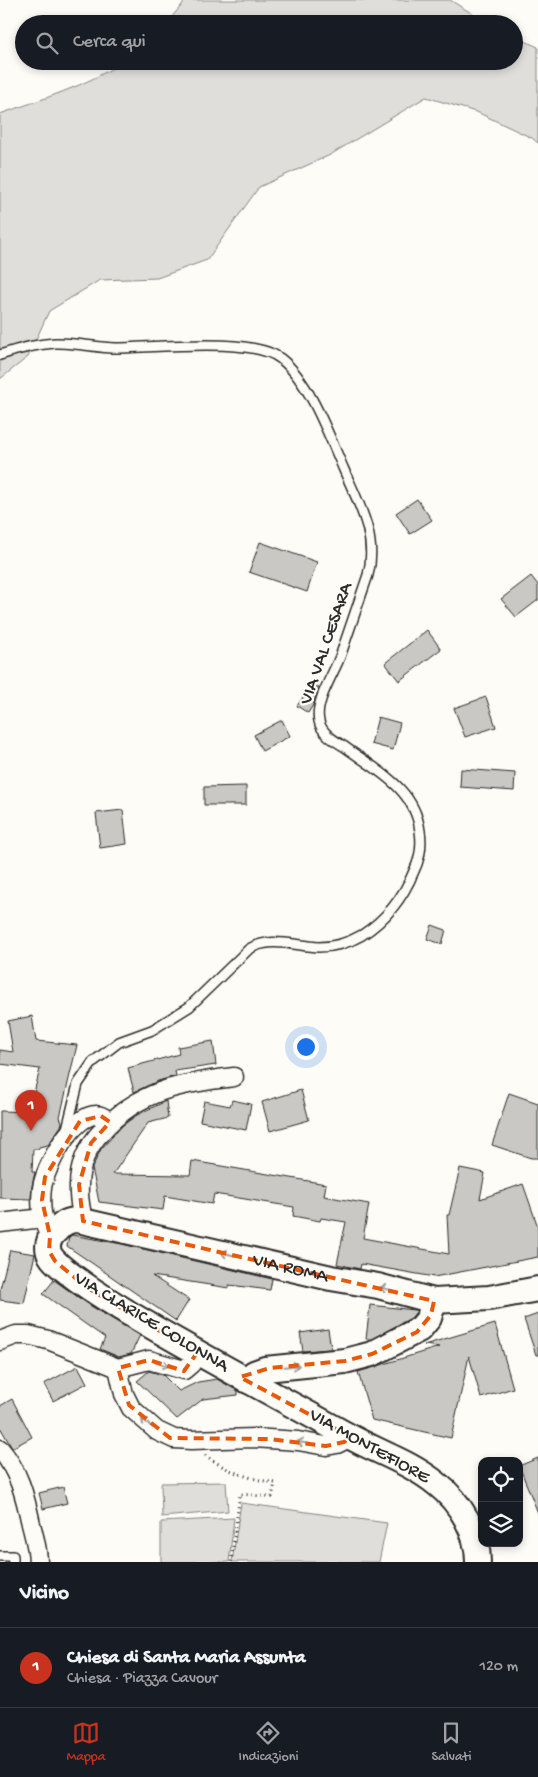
<!DOCTYPE html>
<html lang="it">
<meta charset="utf-8">
<style>
:root{--surface:#171b24;--page:#20242c;--text:#f1f3f6;--muted:#9ea1a6;--line:#363941;--accent:#c8321e}
body{margin:0;font-family:"Gochi Hand",sans-serif;background:var(--page);color:var(--text)}
.controls{position:absolute;right:15px;bottom:15px;display:grid;overflow:hidden;border-radius:10px;box-shadow:0 2px 8px #0003}
.controls button{width:45px;height:45px;display:grid;place-items:center;padding:0;border:0;border-bottom:1px solid var(--line);background:var(--surface);color:var(--text);font:25px sans-serif}
.you{position:absolute;left:305px;top:1046px;width:18px;height:18px;margin:-12px;border:4px solid #fff;border-radius:50%;background:#1a73e8;box-shadow:0 0 0 8px #1a73e833}
.badge{display:grid;place-items:center;width:32px;height:32px;border-radius:50%;background:var(--accent);color:#fff;font-size:16px;font-weight:700}
.pin{position:absolute;translate:-50% -41px;filter:drop-shadow(0 1px 2px #0008)}
.pin::after{content:'';position:absolute;top:26px;width:18px;height:15px;background:inherit;clip-path:polygon(0 0,100% 0,50% 100%)}
.list{margin:0;padding:0;list-style:none}
h2{display:flex;justify-content:space-between;align-items:center;height:65px;margin:0;padding:0 20px;font-size:21px}
h2 small{font-size:16px;font-weight:400;color:var(--muted)}
.list li{display:grid;grid-template-columns:32px 1fr auto;gap:15px;align-items:center;box-sizing:border-box;height:80px;padding:0 20px;border-top:1px solid var(--line)}
.list b{display:block;font-size:19px;white-space:nowrap}
.list p{margin:0;font-size:16px;white-space:nowrap;color:var(--muted)}
.list em{font-size:16px;font-style:normal;color:var(--muted)}
.icon{flex:none;width:28px;height:28px;fill:none;stroke:currentColor;stroke-width:2;stroke-linecap:round;stroke-linejoin:round}
.map{position:relative;flex:none;width:538px;height:1562px;overflow:hidden}
.search{position:absolute;background:var(--surface);box-shadow:0 2px 8px #0003;left:15px;right:15px;top:15px;height:55px;display:flex;align-items:center;gap:12px;box-sizing:border-box;padding:0 18px;border-radius:28px;color:var(--muted);font-size:19px}
.sheet{height:145px;background:var(--surface)}
nav{display:flex;justify-content:space-around;align-items:center;box-sizing:border-box;height:70px;border-top:1px solid var(--line);background:var(--surface);font-size:14px;color:var(--muted)}
nav a{display:grid;justify-items:center;gap:2px}
nav .on{color:var(--accent)}
.map>svg:first-child{display:block}
.green{fill:#dfdeda;stroke:#858482}
.building{fill:#c9c8c4;stroke:#2b2b2b}
.lines{fill:none;stroke-linecap:round;stroke-linejoin:round}
.lane-casing{stroke:#2b2b2b;stroke-width:12}
.street-casing{stroke:#2b2b2b;stroke-width:21}
.secondary-casing{stroke:#2b2b2b;stroke-width:28}
.path{stroke:#2b2b2b;stroke-width:3;stroke-dasharray:1 4;stroke-linecap:butt}
.lane{stroke:#fdfcf7;stroke-width:9}
.street{stroke:#fdfcf7;stroke-width:18}
.secondary{stroke:#fdfcf7;stroke-width:24}
.oneway{stroke:#9e9e9b}
.marked{fill:none;stroke:#e8590c;stroke-width:4;stroke-dasharray:10 6;stroke-linejoin:round}
.labels{text-anchor:middle;dominant-baseline:central;stroke-width:4.5;stroke-linejoin:round;paint-order:stroke}
.street-label{font-size:19px;fill:#2b2b2b;stroke:#fdfcf7}
</style>
<div class="map">
<svg width="538" height="1562" viewBox="0 0 538 1562">
<rect width="100%" height="100%" fill="#fdfcf7"/>
<filter id="ink" filterUnits="userSpaceOnUse"><feTurbulence type="fractalNoise" baseFrequency=".02" numOctaves="2"/><feDisplacementMap in="SourceGraphic" scale="10" xChannelSelector="R" yChannelSelector="G"/><feConvolveMatrix kernelMatrix="1 2 1 2 8 2 1 2 1" color-interpolation-filters="sRGB"/></filter>
<g filter="url(#ink)">
<!-- green -->
<g class="green">
<polygon points="186,0 450,0 489,24 166,24"/>
<path d="M514,36L538,47V143L532,138L479,113L426,97L330,155L259,187L207,260L157,278L100,280L49,311L28,357L0,379V114C42,99 87,86 124,61H514Z"/>
<polygon points="226,1482 228,1511 162,1517 161,1483"/>
<polygon points="241,1503 387,1523 379,1562 232,1562"/>
<polygon points="234,1518 229,1562 161,1562 161,1522"/>
</g>
<!-- building -->
<g class="building">
<polygon points="417,499 432,520 410,534 396,513"/>
<polygon points="260,542 317,562 307,592 249,572"/>
<polygon points="531,576 538,585 538,600 516,617 501,599"/>
<polygon points="427,630 441,649 399,681 385,663"/>
<polygon points="312,684 319,688 313,705 308,713 297,706"/>
<polygon points="486,697 496,727 465,737 454,708"/>
<polygon points="378,717 400,723 393,750 371,744"/>
<polygon points="282,720 290,736 262,751 254,735"/>
<polygon points="461,769 515,773 514,791 460,787"/>
<polygon points="246,786 246,805 204,805 204,787"/>
<polygon points="123,810 127,844 100,848 96,813"/>
<polygon points="432,925 446,930 442,944 427,939"/>
<polygon points="32,1016 36,1041 77,1045 60,1117 62,1122 61,1126 48,1145 39,1147 39,1149 33,1149 32,1172 35,1172 32,1186 31,1199 0,1198 0,1111 29,1112 40,1069 0,1064 0,1050 13,1052 8,1021"/>
<polygon points="213,1041 216,1065 175,1071 176,1076 158,1081 134,1092 128,1068 179,1054 178,1047"/>
<polygon points="301,1090 309,1120 270,1131 262,1102"/>
<polygon points="509,1093 538,1103 538,1158 531,1158 492,1145"/>
<polygon points="232,1100 251,1104 246,1130 200,1121 204,1101 230,1106"/>
<polygon points="166,1101 168,1118 148,1123 113,1174 190,1175 192,1161 326,1184 324,1196 369,1204 363,1238 449,1254 447,1215 449,1215 460,1168 485,1173 480,1199 523,1184 538,1227 538,1257 434,1277 361,1264 360,1269 337,1264 346,1222 321,1218 320,1221 293,1216 294,1207 214,1194 212,1204 165,1196 163,1210 99,1202 92,1168 101,1149 123,1125 137,1115"/>
<polygon points="72,1235 122,1244 272,1279 270,1290 229,1285 229,1288 152,1276 189,1300 176,1321 67,1246 69,1237"/>
<polygon points="10,1250 35,1254 24,1303 0,1300 0,1289"/>
<polygon points="54,1280 91,1306 140,1335 131,1354 119,1357 100,1349 105,1338 43,1294"/>
<polygon points="370,1305 414,1310 417,1311 411,1318 371,1339 366,1339"/>
<polygon points="538,1314 538,1355 536,1355 524,1319"/>
<polygon points="495,1324 513,1388 481,1398 469,1356 451,1438 372,1420 358,1372 439,1347 424,1345"/>
<polygon points="328,1329 331,1349 303,1351 300,1333"/>
<polygon points="78,1366 87,1383 53,1401 44,1384"/>
<polygon points="149,1371 163,1375 179,1391 198,1382 217,1379 238,1391 238,1395 203,1399 177,1419 137,1381"/>
<polygon points="12,1399 32,1437 12,1448 0,1427 0,1406"/>
<polygon points="538,1458 538,1513 519,1466"/>
<polygon points="63,1487 67,1503 43,1509 39,1493"/>
</g>
<g class="lines">
<!-- lane casing -->
<g class="lane-casing">
<g id="lane">
<path d="M0,355C18,349 36,344 55,343C76,342 96,348 116,348C153,348 253,336 281,359C310,382 329,436 344,470C359,504 378,537 368,575C359,601 350,627 341,654C335,672 314,702 319,721C321,733 335,741 345,747C376,770 415,788 420,831C422,844 420,859 414,871C403,898 387,919 362,935C350,942 334,947 319,947C296,946 270,936 249,949L189,1007L152,1030L119,1042L93,1062L78,1084L66,1133"/>
<polyline points="0,1556 13,1556 13,1562"/>
</g>
</g>
<!-- street casing -->
<g class="street-casing">
<g id="street">
<path d="M83,1221C81,1209 78,1198 79,1186C79,1165 88,1146 102,1131C139,1090 182,1083 234,1077"/>
<polyline points="0,1223 43,1218"/>
<path d="M50,1236C42,1222 40,1204 42,1188C45,1167 73,1114 97,1115C102,1115 106,1119 110,1122"/>
<polyline points="0,1341 16,1335 28,1335 48,1340 118,1368 149,1360 184,1370 191,1364 196,1353"/>
<polyline points="118,1368 124,1394 131,1408 157,1431 174,1439 191,1440 254,1438 298,1441 326,1446 337,1444 351,1437"/>
<path d="M0,1449C19,1471 25,1496 31,1524C34,1536 38,1549 38,1562"/>
</g>
</g>
<!-- secondary casing -->
<g class="secondary-casing">
<g id="secondary">
<polyline points="248,1381 254,1373 265,1369 345,1361 372,1354 420,1329 429,1318 434,1301"/>
<path id="s1" d="M478,1562C478,1532 460,1502 437,1484C410,1462 377,1452 347,1435C275,1395 203,1357 132,1315C109,1301 87,1288 66,1271C61,1267 56,1263 52,1258C45,1249 48,1238 56,1231C63,1223 68,1220 78,1220L331,1278L378,1286L434,1301L489,1298L538,1289"/>
</g>
</g>
<!-- path -->
<path class="path" d="M205,1455C228,1472 247,1478 275,1483L272,1497L240,1494L231,1562"/>
<!-- lane -->
<use href="#lane" class="lane"/>
<!-- street -->
<use href="#street" class="street"/>
<!-- secondary -->
<use href="#secondary" class="secondary"/>
</g>
<!-- one-way arrows -->
<defs><path id="oneway-shaft" d="M-6 0H5M1.5-3L5.5 0L1.5 3" fill="none" stroke-width="1.6" stroke-linecap="round" stroke-linejoin="round" transform="scale(1.25)"/></defs>
<g class="oneway">
<use href="#oneway-shaft" transform="translate(228 1254) rotate(-166)"/>
<use href="#oneway-shaft" transform="translate(387 1289) rotate(-165)"/>
<use href="#oneway-shaft" transform="translate(162 1364) rotate(20)"/>
<use href="#oneway-shaft" transform="translate(292 1366) rotate(-5)"/>
<use href="#oneway-shaft" transform="translate(147 1423) rotate(-140)"/>
<use href="#oneway-shaft" transform="translate(304 1443) rotate(-169)"/>
</g>
</g>
<!-- marked area -->
<path class="marked" d="M101,1116L110,1122L91,1143L79,1185L83,1221L434,1301L431,1315L417,1332L372,1354L345,1361L270,1368L240,1377L351,1437L344,1442L326,1446L269,1439L170,1438L129,1405L118,1368L149,1360L184,1371L197,1353L86,1287L55,1261L49,1251L50,1236L42,1200L45,1177L80,1121Z"/>
<g class="labels">
<!-- street labels -->
<g class="street-label">
<text transform="translate(327 644) rotate(-71)">VIA VAL CESARA</text>
<text stroke="none"><textPath href="#s1" startOffset="812">VIA ROMA</textPath></text>
<text transform="translate(151 1323) rotate(31)">VIA CLARICE COLONNA</text>
<text transform="translate(369 1447) rotate(29)">VIA MONTEFIORE</text>
</g>
</g>
</svg>
<div class="controls">
<button><svg class="icon" aria-label="locate" viewBox="0 0 24 24"><circle cx="12" cy="12" r="6"/><path d="M12 2v4M12 18v4M2 12h4M18 12h4"/></svg></button>
<button><svg class="icon" aria-label="layers" viewBox="0 0 24 24"><path d="M12 4l9 5-9 5-9-5zM3 14l9 5 9-5"/></svg></button>
</div>
<div class="you"></div>
<div class="pin badge" style="left:31px;top:1131px">1</div>
<div class="search"><svg class="icon" aria-label="search" viewBox="0 0 24 24"><circle cx="10" cy="10" r="6"/><path d="M15 15l6 6"/></svg>Cerca qui</div>
</div>
<section class="sheet">
<h2>Vicino<small></small></h2>
<ul class="list">
<li><span class="badge">1</span><div><b>Chiesa di Santa Maria Assunta</b><p>Chiesa · Piazza Cavour</p></div><em>120 m</em></li>
</ul>
</section>
<nav>
<a class="on"><svg class="icon" aria-label="map" viewBox="0 0 24 24"><path d="M3 6l6-2 6 2 6-2v14l-6 2-6-2-6 2zM9 4v14M15 6v14"/></svg>Mappa</a>
<a><svg class="icon" aria-label="directions" viewBox="0 0 24 24"><path d="M12 3l9 9-9 9-9-9zM9 14v-3h6M13 9l2 2-2 2"/></svg>Indicazioni</a>
<a><svg class="icon" aria-label="saved" viewBox="0 0 24 24"><path d="M7 4h10v16l-5-4-5 4z"/></svg>Salvati</a>
</nav>
